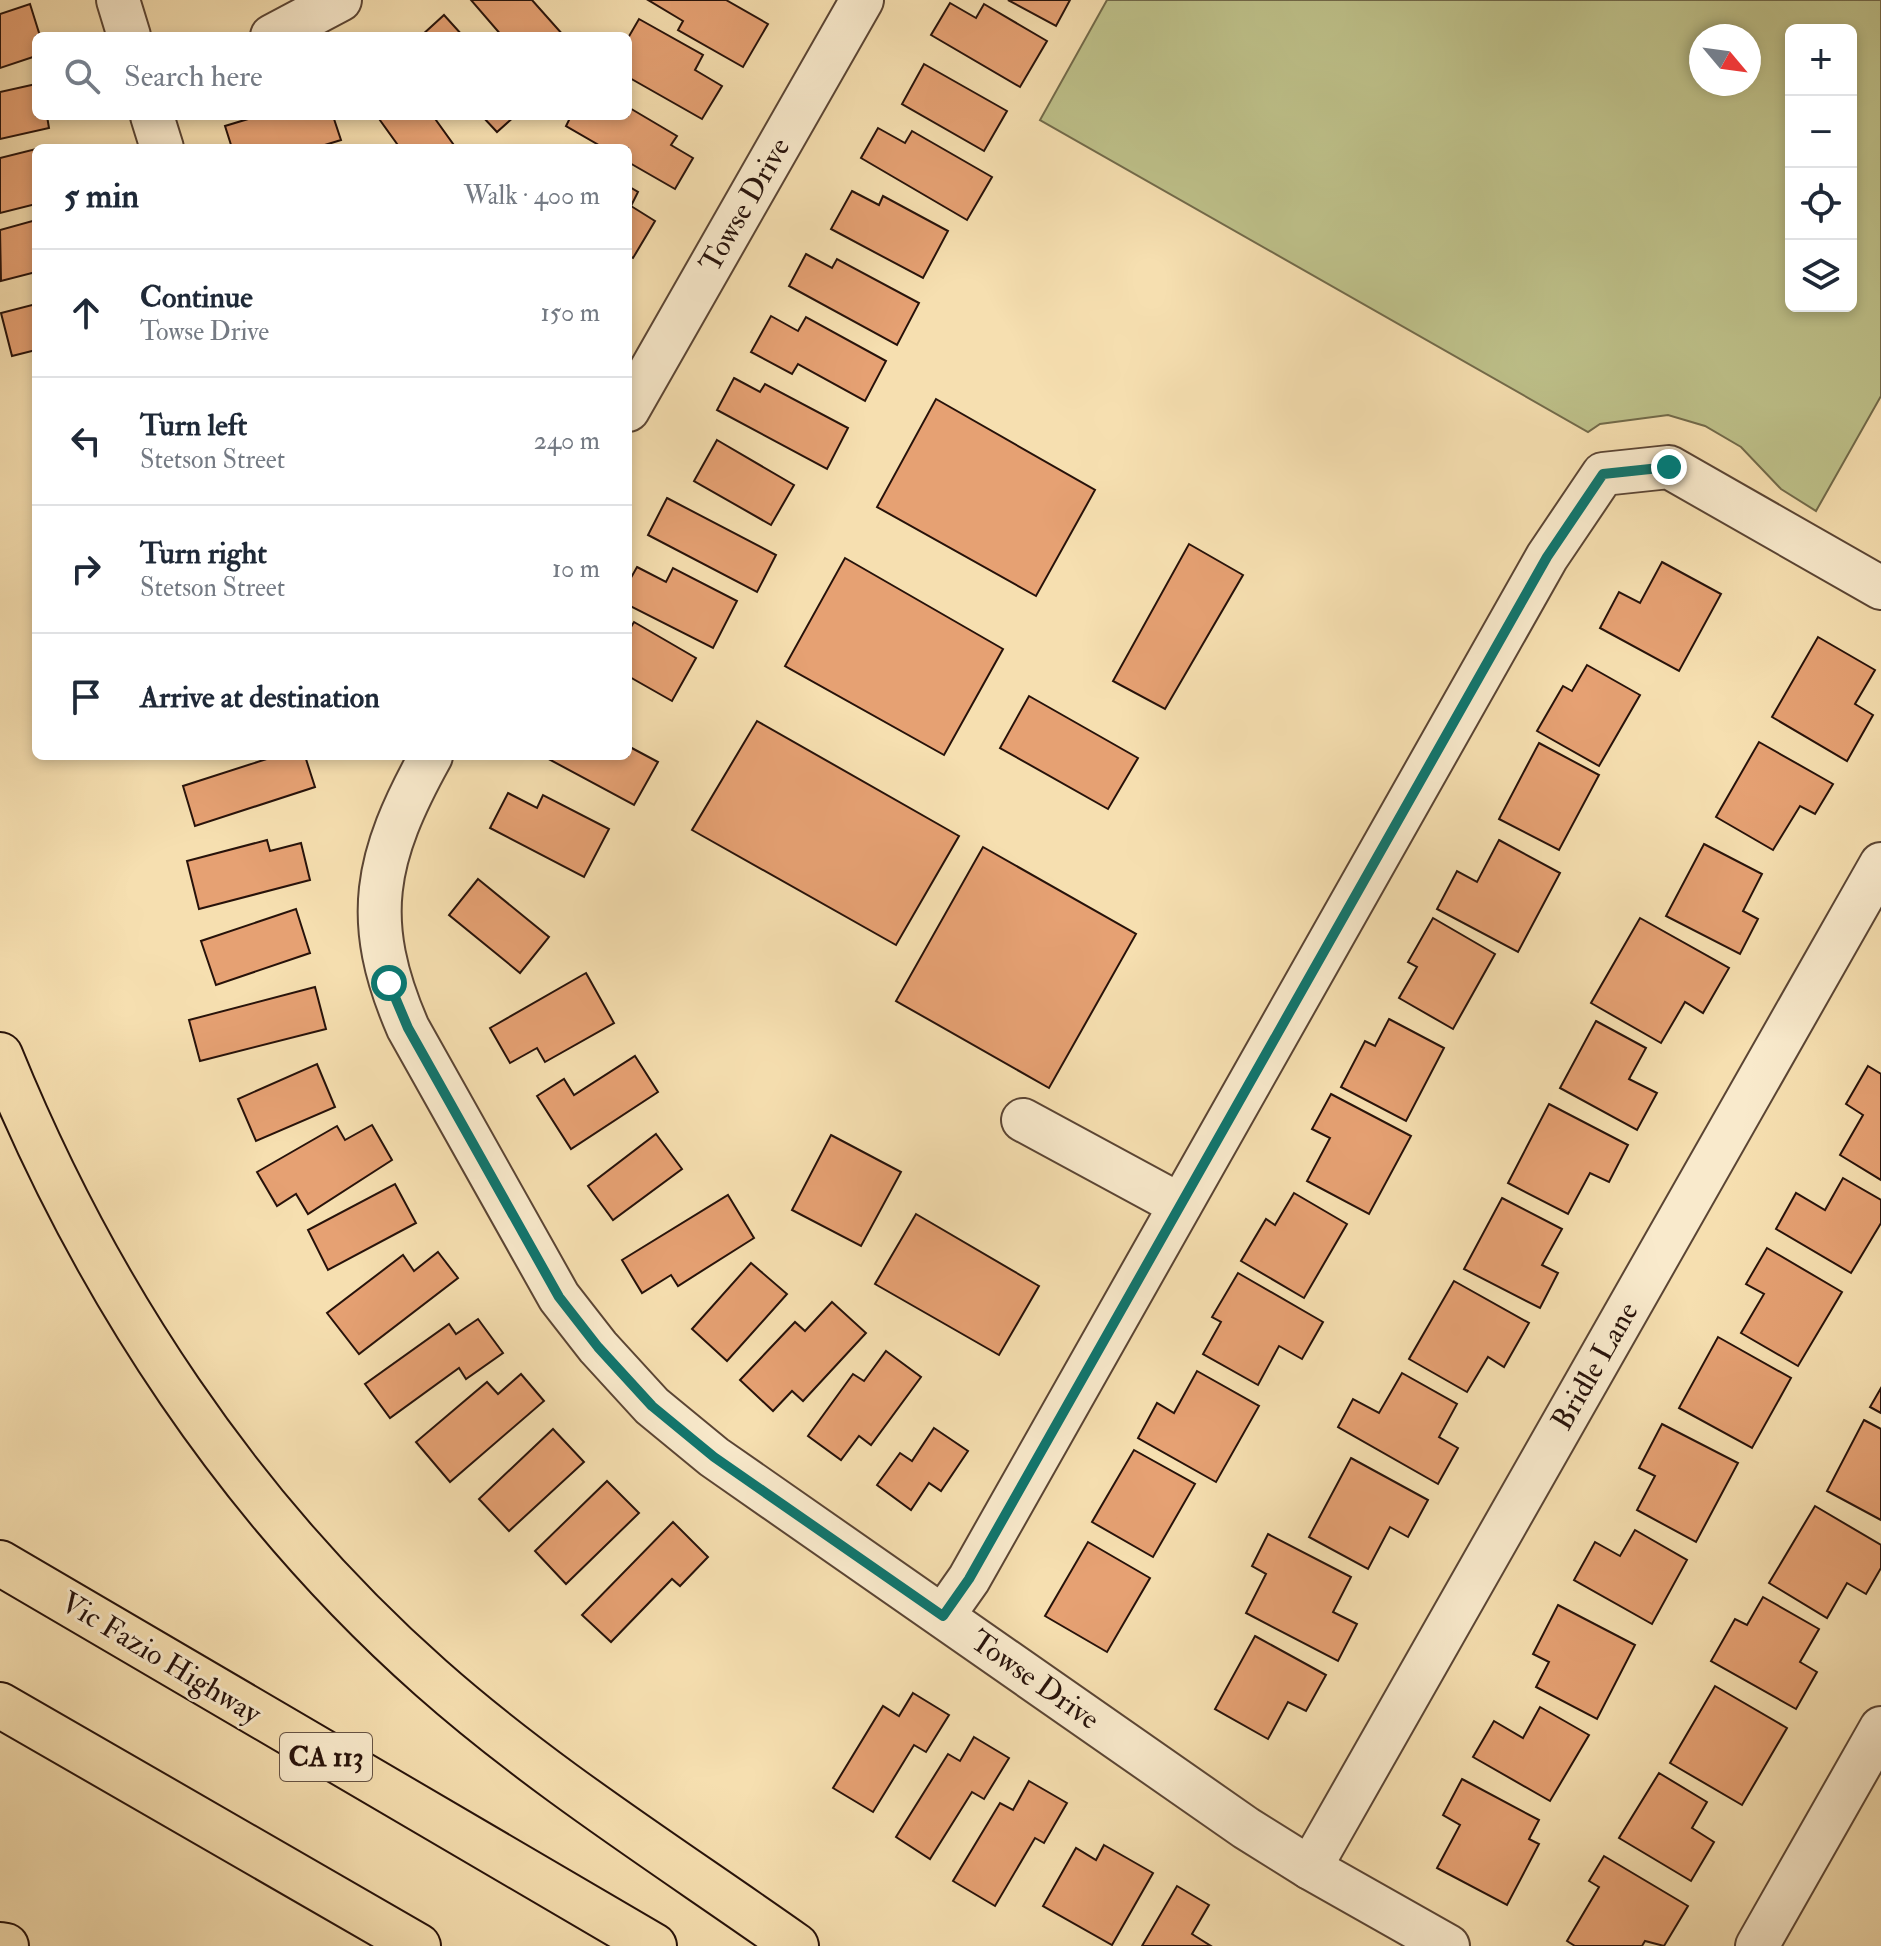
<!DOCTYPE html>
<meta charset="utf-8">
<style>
:root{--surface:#fff;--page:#f2f2f3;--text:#1f2937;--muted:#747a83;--line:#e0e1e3}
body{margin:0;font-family:"IM FELL Double Pica",serif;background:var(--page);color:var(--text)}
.controls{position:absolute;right:24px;top:24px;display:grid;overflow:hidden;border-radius:12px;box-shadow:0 4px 12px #0003}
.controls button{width:72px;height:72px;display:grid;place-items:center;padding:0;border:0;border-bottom:2px solid var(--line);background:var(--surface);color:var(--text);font:40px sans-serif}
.compass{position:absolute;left:1689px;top:24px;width:72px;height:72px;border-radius:50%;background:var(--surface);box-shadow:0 4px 12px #0003;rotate:119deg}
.stop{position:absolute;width:24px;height:24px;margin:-18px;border:6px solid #0f766e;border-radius:50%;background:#fff}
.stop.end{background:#0f766e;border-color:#fff;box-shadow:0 2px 8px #0008}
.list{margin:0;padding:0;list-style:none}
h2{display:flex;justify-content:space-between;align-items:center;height:104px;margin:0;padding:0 32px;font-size:34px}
h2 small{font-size:26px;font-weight:400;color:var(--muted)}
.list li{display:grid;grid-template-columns:52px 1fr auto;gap:24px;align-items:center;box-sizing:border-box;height:128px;padding:0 32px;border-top:2px solid var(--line)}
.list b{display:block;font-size:30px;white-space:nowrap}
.list p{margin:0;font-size:26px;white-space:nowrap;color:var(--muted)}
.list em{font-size:26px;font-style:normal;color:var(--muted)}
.icon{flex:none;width:44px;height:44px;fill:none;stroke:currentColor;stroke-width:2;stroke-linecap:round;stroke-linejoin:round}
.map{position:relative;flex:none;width:1881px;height:1946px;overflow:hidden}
.search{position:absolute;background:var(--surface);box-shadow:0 4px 12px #0003;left:32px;top:32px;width:600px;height:88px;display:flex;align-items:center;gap:20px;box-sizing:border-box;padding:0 28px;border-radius:12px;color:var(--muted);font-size:30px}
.panel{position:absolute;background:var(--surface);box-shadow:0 4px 12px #0003;left:32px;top:144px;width:600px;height:616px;border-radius:12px}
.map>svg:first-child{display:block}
.park{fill:#bec18a;stroke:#726a4a;stroke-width:2;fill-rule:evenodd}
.building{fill:#e6a173;stroke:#27120a;stroke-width:2}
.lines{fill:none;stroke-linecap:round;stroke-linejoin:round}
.minor-casing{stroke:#5b4534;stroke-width:46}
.highway-casing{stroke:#27120a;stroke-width:48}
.minor{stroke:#f9eacc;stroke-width:42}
.highway{stroke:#f6dfb0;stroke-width:44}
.route{stroke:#0f766e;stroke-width:10}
.labels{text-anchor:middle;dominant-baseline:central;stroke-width:6;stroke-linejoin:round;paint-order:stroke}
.shield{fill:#f9eacc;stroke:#665344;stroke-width:2}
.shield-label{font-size:28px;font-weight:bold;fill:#27120a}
.street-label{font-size:30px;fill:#27120a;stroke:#f9eacc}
</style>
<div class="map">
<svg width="1881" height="1946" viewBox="0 0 1881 1946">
<rect width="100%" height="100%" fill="#f6dfb0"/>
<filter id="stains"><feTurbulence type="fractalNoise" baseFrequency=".0025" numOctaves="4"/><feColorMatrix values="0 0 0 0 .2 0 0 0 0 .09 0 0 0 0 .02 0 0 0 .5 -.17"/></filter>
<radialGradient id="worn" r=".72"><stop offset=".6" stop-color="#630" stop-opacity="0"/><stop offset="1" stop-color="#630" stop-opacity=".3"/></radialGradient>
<!-- park -->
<path class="park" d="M1107,0H1881V396L1816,511L1781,489L1741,447L1705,426L1668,415L1600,424L1588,432L1040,120ZM1791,30H1851V306H1791ZM1701,36H1749V84H1701Z"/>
<!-- building -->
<g class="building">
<polygon points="471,0 532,0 564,36 502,36"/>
<polygon points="648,0 726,0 768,24 743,67 678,30 683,21"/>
<polygon points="1008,0 1070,0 1056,26"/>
<polygon points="950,3 976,18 984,4 1047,41 1020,87 931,35"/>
<polygon points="30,4 40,36 36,36 36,56 0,68 0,14"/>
<polygon points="444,15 463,36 421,36"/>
<polygon points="639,19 703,55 695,70 722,86 702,119 628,77 628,38"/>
<polygon points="924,64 1007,111 984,151 902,104"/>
<polygon points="36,84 36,116 47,116 49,128 0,139 0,92"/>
<polygon points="628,107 677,136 671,145 693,158 675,189 628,162 628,148 604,148 566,126 571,116 628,116"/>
<polygon points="258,116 333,116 341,140 315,148 232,148 225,126"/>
<polygon points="377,116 433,116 456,148 400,148"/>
<polygon points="482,116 515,116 497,132"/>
<polygon points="878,128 905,143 912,131 992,177 967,220 861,158"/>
<polygon points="36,149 36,204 0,213 0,158"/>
<polygon points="628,186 638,192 631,206 655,221 633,258 628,255"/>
<polygon points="852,191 879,205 883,196 948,231 923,278 831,229"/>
<polygon points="36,220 36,272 1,281 0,230"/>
<polygon points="806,254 832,268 837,259 919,303 897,345 789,286"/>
<polygon points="36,304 36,350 12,356 1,313"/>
<polygon points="771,316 798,331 806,317 886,361 865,401 798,364 792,374 751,352"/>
<polygon points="734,378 760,392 765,384 848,428 827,469 717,410"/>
<polygon points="936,399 1095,490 1036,596 877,507"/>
<polygon points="717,440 794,485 771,525 694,481"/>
<polygon points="667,498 776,555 757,592 648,535"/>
<polygon points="1189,544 1243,575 1165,709 1113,681"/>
<polygon points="845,558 1003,649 944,755 785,666"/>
<polygon points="1662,562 1721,594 1679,671 1600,628 1619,592 1640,603"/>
<polygon points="637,567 666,582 673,568 737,601 713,648 628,605 628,583"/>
<polygon points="634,622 696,658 672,701 628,676 628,632"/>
<polygon points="1818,637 1875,670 1855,704 1873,715 1847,761 1772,717"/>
<polygon points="1587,665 1640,695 1599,766 1537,731 1563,686 1572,691"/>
<polygon points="1029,696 1138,758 1108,809 1000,748"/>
<polygon points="757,721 959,836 896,945 692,830"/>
<polygon points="1759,742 1833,784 1815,814 1800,806 1773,850 1716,817"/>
<polygon points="1539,743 1599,775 1559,850 1499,819"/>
<polygon points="628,746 658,762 634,805 543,756 628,756"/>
<polygon points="276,756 305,756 315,787 195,826 183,786"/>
<polygon points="508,793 537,808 543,795 609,829 584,877 490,828"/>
<polygon points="267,840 270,851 301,843 310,880 199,909 187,861"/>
<polygon points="1499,840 1560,873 1518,952 1437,909 1457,871 1477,882"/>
<polygon points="1704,844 1762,874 1743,911 1758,919 1740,954 1666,916"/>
<polygon points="983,847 1136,934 1049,1088 896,1001"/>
<polygon points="478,879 549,937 520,973 449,915"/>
<polygon points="296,909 310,953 216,985 201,941"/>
<polygon points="1433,918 1495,954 1453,1029 1399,998 1417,967 1408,962"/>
<polygon points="1640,918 1729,968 1703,1013 1685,1002 1661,1043 1591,1003"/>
<polygon points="586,973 614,1023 545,1062 537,1048 510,1063 490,1028"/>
<polygon points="315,987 326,1029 200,1061 189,1020"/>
<polygon points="1389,1019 1444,1048 1406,1121 1341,1087 1365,1041 1375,1046"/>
<polygon points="1596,1021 1646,1048 1629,1079 1657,1093 1637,1130 1560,1088"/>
<polygon points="635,1056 658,1092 571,1149 537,1096 564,1079 574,1095"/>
<polygon points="317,1064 335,1107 256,1141 238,1099"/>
<polygon points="1868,1066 1881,1074 1881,1180 1840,1155 1863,1115 1846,1104"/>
<polygon points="1331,1094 1411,1136 1369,1214 1307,1181 1330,1138 1312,1129"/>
<polygon points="1549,1104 1628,1145 1609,1182 1590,1173 1568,1214 1508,1183"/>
<polygon points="372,1125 392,1160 308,1214 296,1194 277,1206 257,1172 337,1126 345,1140"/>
<polygon points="656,1134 682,1169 613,1220 588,1186"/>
<polygon points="831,1135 901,1172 861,1246 792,1210"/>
<polygon points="1843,1178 1881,1200 1881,1223 1851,1273 1776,1229 1796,1193 1825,1210"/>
<polygon points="395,1184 416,1223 328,1270 308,1230"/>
<polygon points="1294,1193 1347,1224 1304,1298 1241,1261 1266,1219 1275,1225"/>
<polygon points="728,1195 754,1238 678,1286 671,1275 642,1293 622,1260"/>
<polygon points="1502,1198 1562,1229 1542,1265 1558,1273 1540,1308 1464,1269"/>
<polygon points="916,1214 1039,1286 999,1355 875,1284"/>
<polygon points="1767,1248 1842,1292 1798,1366 1741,1333 1764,1294 1746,1284"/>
<polygon points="438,1252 458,1278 359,1354 327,1313 403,1255 414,1271"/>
<polygon points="751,1263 787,1294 727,1361 692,1329"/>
<polygon points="1238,1273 1323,1322 1302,1359 1279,1346 1258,1385 1203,1354 1221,1322 1212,1317"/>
<polygon points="1454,1281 1529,1323 1504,1367 1488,1357 1467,1392 1409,1359"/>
<polygon points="832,1302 866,1333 803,1401 792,1391 773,1411 740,1380 795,1322 805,1331"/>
<polygon points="478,1319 503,1353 466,1379 459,1368 390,1418 365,1384 449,1324 456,1334"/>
<polygon points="1718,1337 1791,1378 1752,1448 1679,1408"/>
<polygon points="886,1351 921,1377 871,1445 859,1436 841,1460 808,1436 853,1374 864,1381"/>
<polygon points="1197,1371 1259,1406 1216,1482 1138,1438 1157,1403 1174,1413"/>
<polygon points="1402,1373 1457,1404 1439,1437 1458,1448 1438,1484 1338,1427 1353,1399 1379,1413"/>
<polygon points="521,1374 544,1401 450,1482 416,1442 487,1382 498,1394"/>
<polygon points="1881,1388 1881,1413 1870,1407"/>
<polygon points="1864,1420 1881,1429 1881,1520 1827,1491"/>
<polygon points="1662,1424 1738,1463 1696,1542 1637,1510 1655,1476 1639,1468"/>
<polygon points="934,1428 968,1451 941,1491 929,1483 911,1510 877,1485 900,1453 912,1461"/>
<polygon points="553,1429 584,1462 509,1531 479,1499"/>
<polygon points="1134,1450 1195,1484 1153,1557 1092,1522"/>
<polygon points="1351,1458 1428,1500 1408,1537 1390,1527 1368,1569 1309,1537"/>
<polygon points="607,1481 639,1513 566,1584 535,1551"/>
<polygon points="1815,1506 1881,1545 1881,1568 1866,1594 1847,1583 1827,1618 1769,1583"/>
<polygon points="673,1522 708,1557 680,1586 672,1579 611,1642 582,1615"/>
<polygon points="1635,1530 1687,1560 1652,1624 1574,1580 1595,1542 1620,1556"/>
<polygon points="1268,1534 1351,1577 1333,1612 1357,1624 1338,1661 1246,1613 1266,1574 1252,1566"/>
<polygon points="1088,1542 1150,1578 1107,1652 1045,1616"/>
<polygon points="1763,1597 1819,1629 1800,1662 1817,1672 1796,1709 1711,1661 1735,1619 1747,1625"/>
<polygon points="1558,1605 1635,1645 1597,1719 1536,1687 1549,1662 1533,1654"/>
<polygon points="1255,1636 1326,1675 1306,1711 1288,1702 1268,1739 1215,1709"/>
<polygon points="1715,1686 1787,1728 1742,1805 1670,1763"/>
<polygon points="913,1693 949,1715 926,1752 914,1745 873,1812 833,1788 883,1706 899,1716"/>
<polygon points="1540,1707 1589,1735 1550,1801 1473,1757 1494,1721 1523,1738"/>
<polygon points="974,1737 1009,1758 984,1799 972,1792 930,1859 896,1837 948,1754 960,1761"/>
<polygon points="1659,1773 1707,1802 1692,1828 1714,1842 1691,1881 1619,1838"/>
<polygon points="1462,1779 1539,1820 1529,1839 1539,1844 1507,1905 1437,1868 1460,1825 1443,1815"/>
<polygon points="1029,1781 1067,1803 1044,1843 1035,1838 995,1906 953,1881 1000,1803 1013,1810"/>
<polygon points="1104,1845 1153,1873 1112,1945 1043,1906 1076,1848 1096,1860"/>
<polygon points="1604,1856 1688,1906 1664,1946 1645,1941 1642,1946 1575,1946 1567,1941 1599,1887 1589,1881"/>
<polygon points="1177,1886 1209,1905 1192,1934 1211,1946 1142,1946"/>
</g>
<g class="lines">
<!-- minor casing -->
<g class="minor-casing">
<g id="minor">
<polyline points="118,0 129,36"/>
<polyline points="272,36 340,0"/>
<polyline points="152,116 162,148"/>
<polyline points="628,410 862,0"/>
<path d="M431,756C375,857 361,920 408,1028L559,1297L598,1347L652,1406L714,1457L1246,1828L1310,1868L1448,1946"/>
<polyline points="1023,1120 1180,1205"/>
<polyline points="943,1616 969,1579 1547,557 1603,474 1669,467 1881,588"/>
<polyline points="1310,1868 1881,864"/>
<polyline points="1757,1946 1881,1728"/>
</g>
</g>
<!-- highway casing -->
<g class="highway-casing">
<g id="highway">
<path d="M0,1055C96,1291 240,1509 431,1678C544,1778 673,1859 796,1946"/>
<polyline points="0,1563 654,1946"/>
<polyline points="0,1705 418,1946"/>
<polyline points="0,1945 6,1946"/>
</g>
</g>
<!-- minor -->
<use href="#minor" class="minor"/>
<!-- highway -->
<use href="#highway" class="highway"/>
</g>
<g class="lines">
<!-- route -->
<polyline class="route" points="389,983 408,1028 559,1297 598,1347 652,1406 714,1457 943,1616 969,1579 1547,557 1603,474 1669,467"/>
</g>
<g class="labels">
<!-- shield labels -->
<rect class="shield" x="280" y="1733" width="92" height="48" rx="6"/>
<g class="shield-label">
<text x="326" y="1757">CA 113</text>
</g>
<!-- street labels -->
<g class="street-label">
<text transform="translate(745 205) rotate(-60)">Towse Drive</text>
<text transform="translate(1595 1366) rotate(-60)">Bridle Lane</text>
<text transform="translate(161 1658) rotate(31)">Vic Fazio Highway</text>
<text transform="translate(1035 1680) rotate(35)">Towse Drive</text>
</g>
</g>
<rect width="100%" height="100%" filter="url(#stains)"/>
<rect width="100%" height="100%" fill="url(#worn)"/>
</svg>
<div class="controls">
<button>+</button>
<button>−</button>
<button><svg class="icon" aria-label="locate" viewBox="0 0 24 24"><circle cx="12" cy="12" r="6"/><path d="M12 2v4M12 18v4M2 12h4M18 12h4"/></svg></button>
<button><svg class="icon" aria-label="layers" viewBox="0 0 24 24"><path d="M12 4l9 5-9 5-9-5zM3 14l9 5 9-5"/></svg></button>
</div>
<svg class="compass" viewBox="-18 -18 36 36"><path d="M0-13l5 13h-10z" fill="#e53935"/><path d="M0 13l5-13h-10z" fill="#747a83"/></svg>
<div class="stop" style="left:389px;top:983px"></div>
<div class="stop end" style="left:1669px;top:467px"></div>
<div class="search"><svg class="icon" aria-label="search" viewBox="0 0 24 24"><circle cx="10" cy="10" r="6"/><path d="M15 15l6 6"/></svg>Search here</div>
<section class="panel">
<h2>5 min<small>Walk · 400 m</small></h2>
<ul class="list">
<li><svg class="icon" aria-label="ahead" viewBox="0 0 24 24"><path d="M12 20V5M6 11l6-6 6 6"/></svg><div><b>Continue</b><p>Towse Drive</p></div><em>150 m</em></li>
<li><svg class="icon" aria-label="left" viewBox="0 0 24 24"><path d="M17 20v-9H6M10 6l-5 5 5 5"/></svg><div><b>Turn left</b><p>Stetson Street</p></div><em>240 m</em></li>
<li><svg class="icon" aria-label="right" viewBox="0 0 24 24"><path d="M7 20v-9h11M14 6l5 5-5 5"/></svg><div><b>Turn right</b><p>Stetson Street</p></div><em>10 m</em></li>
<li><svg class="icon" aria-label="arrive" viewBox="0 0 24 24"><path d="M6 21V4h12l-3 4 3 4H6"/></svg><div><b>Arrive at destination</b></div></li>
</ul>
</section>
</div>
